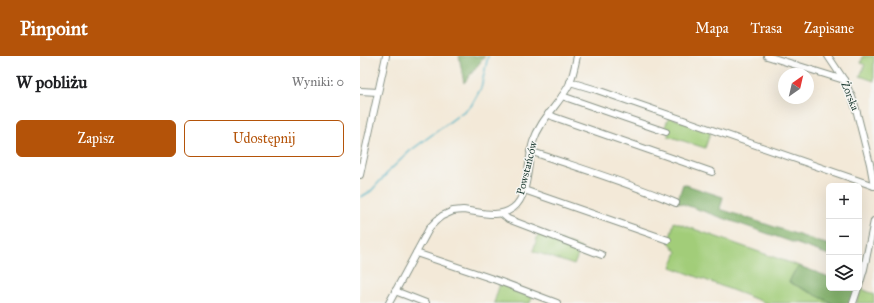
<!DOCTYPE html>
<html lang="pl">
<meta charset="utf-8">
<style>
:root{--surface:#fff;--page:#f6f6f6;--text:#202124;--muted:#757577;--line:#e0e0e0;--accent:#b45309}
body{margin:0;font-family:"IM FELL Great Primer",serif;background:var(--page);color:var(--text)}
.controls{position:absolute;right:12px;bottom:12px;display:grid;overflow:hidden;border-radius:6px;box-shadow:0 4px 16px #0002}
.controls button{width:36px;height:36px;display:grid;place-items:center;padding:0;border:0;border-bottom:1px solid var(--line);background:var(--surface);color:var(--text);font:20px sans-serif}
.compass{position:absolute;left:418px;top:12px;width:36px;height:36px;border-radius:50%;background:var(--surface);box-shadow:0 4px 16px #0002;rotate:34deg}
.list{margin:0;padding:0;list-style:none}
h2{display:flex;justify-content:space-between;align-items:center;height:52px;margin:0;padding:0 16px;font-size:17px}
h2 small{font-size:13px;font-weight:400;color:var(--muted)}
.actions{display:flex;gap:8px;padding:12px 16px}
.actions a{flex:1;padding:9px 0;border:1px solid var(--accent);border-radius:6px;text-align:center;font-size:14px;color:var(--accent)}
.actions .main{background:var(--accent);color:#fff}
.icon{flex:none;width:22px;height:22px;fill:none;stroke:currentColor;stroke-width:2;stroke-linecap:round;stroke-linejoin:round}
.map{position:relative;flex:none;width:514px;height:247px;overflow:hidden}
header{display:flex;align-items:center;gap:24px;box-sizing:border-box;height:56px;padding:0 20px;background:var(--accent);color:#fff}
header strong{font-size:19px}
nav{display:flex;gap:22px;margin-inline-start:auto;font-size:14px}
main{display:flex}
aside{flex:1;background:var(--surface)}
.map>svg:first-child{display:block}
.green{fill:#a2cd79;stroke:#608556}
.forest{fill:#81b069;stroke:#50764e}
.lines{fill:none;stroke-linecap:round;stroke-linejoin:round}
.stream{stroke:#46b0c4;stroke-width:1.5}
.minor-casing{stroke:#899386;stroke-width:8}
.minor{stroke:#fff;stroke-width:6}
.labels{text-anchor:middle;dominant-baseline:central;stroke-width:3;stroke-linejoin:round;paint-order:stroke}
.street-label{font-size:11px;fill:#1f3d34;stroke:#f6f6f2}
</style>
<header>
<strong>Pinpoint</strong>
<nav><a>Mapa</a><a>Trasa</a><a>Zapisane</a></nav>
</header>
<main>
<aside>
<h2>W pobliżu<small>Wyniki: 0</small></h2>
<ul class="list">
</ul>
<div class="actions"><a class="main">Zapisz</a><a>Udostępnij</a></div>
</aside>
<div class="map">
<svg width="514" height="247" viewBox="0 0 514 247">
<rect width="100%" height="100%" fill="#f6f6f2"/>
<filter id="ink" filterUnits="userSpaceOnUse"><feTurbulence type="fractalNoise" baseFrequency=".025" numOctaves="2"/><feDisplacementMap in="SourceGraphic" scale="8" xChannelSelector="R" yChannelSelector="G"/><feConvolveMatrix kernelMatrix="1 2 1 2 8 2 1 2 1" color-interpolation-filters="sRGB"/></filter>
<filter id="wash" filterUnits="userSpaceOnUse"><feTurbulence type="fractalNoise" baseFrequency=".012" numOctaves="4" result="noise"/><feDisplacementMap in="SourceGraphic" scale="16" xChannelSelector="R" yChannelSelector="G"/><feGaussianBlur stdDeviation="0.9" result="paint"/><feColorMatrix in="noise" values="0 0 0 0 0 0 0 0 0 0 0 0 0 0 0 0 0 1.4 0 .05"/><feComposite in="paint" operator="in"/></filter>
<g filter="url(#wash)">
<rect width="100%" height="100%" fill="#f3e9d8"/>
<!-- green -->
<g class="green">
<polygon points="503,0 514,0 514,25 500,20 505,9 501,7"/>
<polygon points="309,61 351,75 345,92 308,80 309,75 304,73"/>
<polygon points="314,166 439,210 434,216 429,226 472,247 406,247 311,211 317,196 309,186"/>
<polygon points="179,176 221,192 214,209 173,195"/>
<polygon points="140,227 173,239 170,247 134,247"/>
<polygon points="501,233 514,238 514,247 496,247"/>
</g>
<!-- forest -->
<g class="forest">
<polygon points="99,0 125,0 104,27"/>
<polygon points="323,128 363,141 360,153 469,189 469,199 317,146"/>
<polygon points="439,210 469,221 469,232 496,232 491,247 472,247 429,226 434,216"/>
</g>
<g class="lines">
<!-- stream -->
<polyline class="stream" points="1,141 11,135 31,113 50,95 111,50 121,32 128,0"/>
</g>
</g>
<g filter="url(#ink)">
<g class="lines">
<!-- minor casing -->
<g class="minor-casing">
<g id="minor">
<polyline points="407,0 484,24"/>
<polyline points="468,0 484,24 492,41 496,53 510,108 514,130"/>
<polyline points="210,26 237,34 514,130"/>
<polyline points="0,35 18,36"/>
<polyline points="202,40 306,76"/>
<polyline points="188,58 194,61 352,116"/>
<path d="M170,95C219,112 269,127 316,147"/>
<polyline points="0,119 26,0"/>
<polyline points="164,134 308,184"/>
<polyline points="142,158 148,163 242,199"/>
<polyline points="56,197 136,224 197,247"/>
<polyline points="499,230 504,213 514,165"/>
<polyline points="35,235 66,247"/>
<path d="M29,247L70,171L77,164L82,160L93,155L103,154C120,156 138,163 153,152C170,139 167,105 173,86C181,62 198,50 209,29C213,20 215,10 217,0"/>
<polyline points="493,247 498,232"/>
</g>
</g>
<!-- minor -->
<use href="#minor" class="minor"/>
</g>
</g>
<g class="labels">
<!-- street labels -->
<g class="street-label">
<text transform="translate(490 40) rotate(68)">Żorska</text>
<text transform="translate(167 112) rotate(-76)">Powstańców</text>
</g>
</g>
</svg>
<div class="controls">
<button>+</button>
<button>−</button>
<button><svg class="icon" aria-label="layers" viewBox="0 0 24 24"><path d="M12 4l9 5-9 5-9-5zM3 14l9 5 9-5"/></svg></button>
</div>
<svg class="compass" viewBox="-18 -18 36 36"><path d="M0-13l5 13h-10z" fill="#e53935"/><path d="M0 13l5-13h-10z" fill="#757577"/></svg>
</div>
</main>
